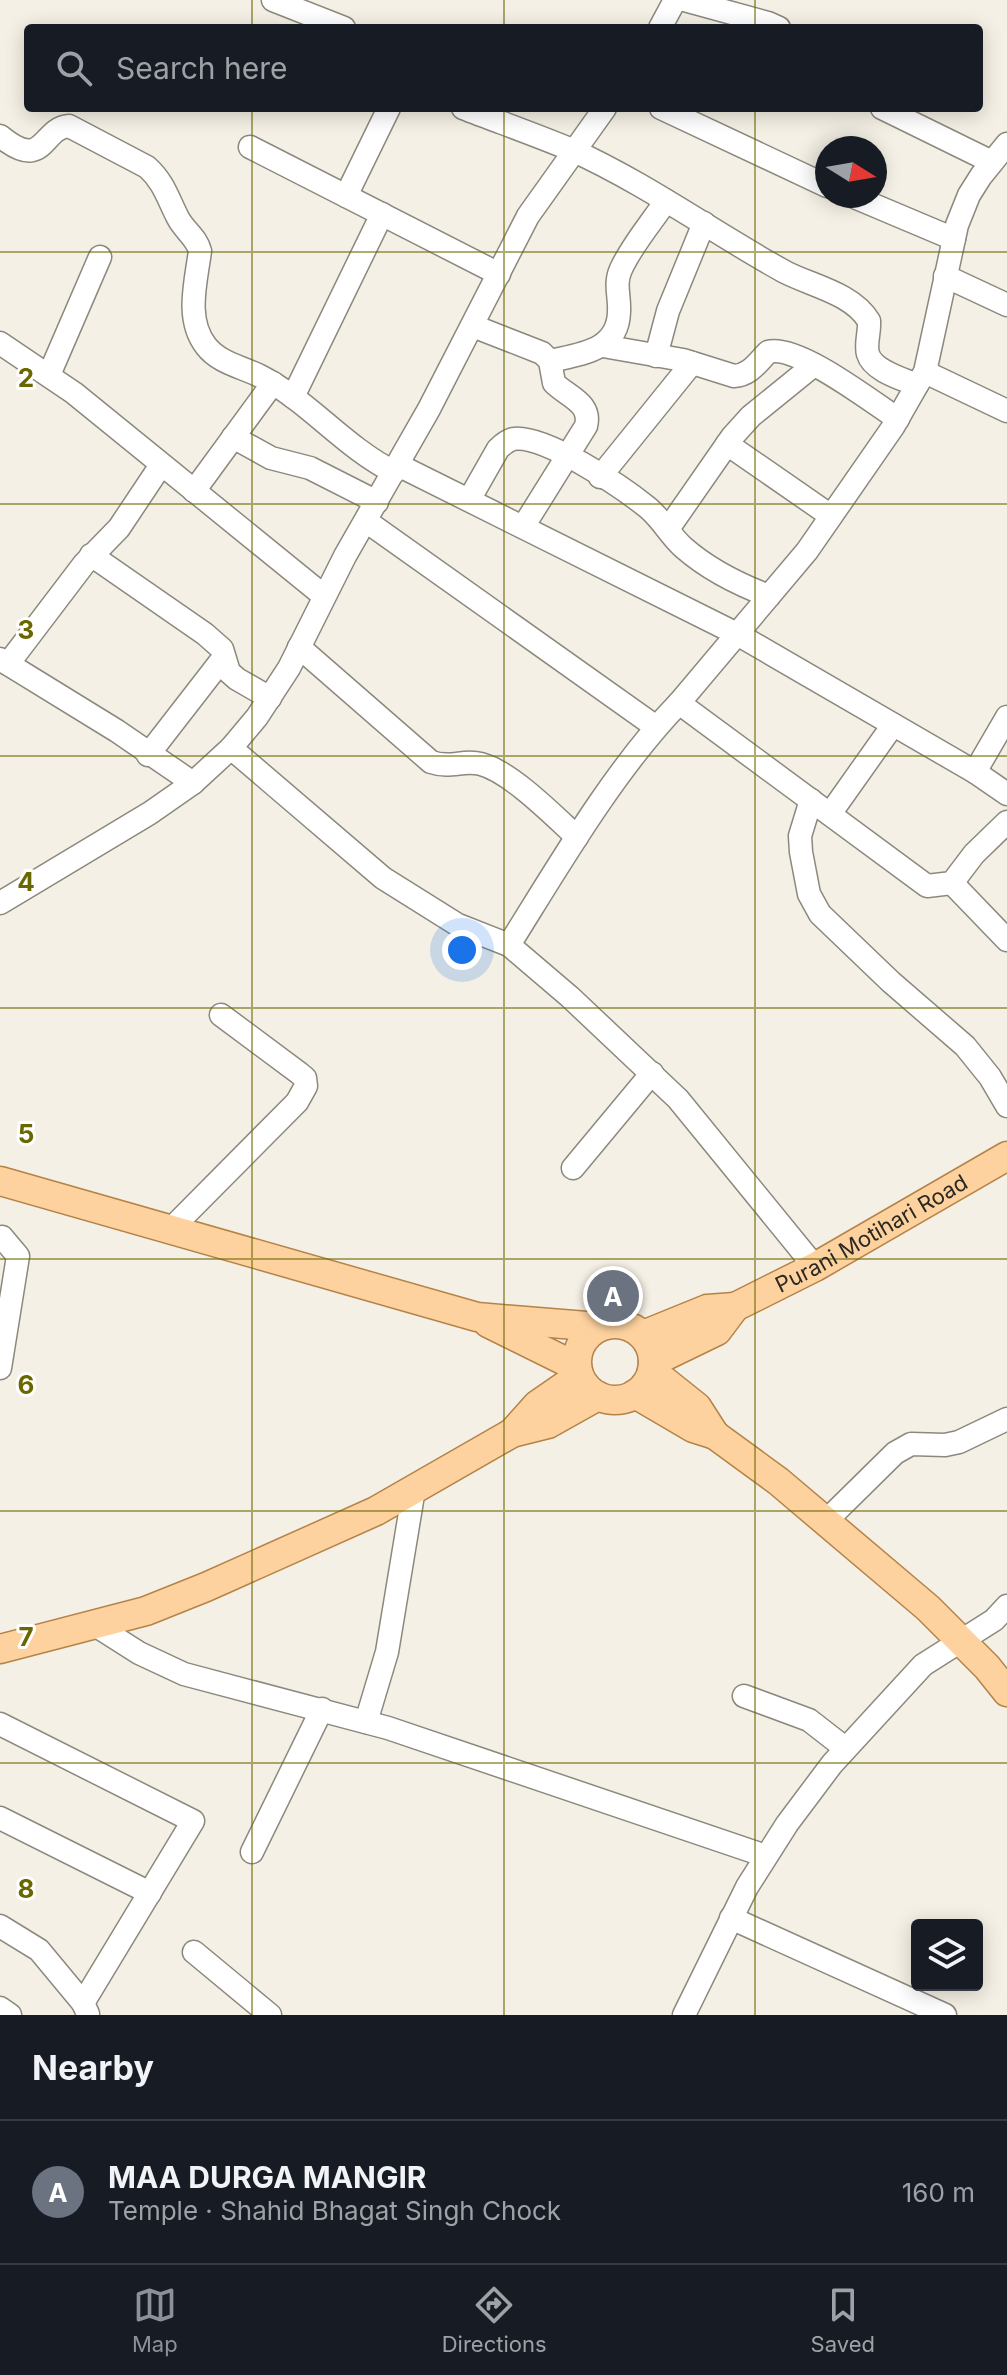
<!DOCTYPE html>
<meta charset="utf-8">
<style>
:root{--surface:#171b24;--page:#242831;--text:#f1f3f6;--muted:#9ea1a6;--line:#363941;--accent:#8c9099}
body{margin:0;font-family:Inter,sans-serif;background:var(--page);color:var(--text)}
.controls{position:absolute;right:24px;bottom:24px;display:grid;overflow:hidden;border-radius:8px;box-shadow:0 4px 20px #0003}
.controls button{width:72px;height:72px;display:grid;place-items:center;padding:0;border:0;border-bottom:2px solid var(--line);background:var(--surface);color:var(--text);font:40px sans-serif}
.compass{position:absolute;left:815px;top:136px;width:72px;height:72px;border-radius:50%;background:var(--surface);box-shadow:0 4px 20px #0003;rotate:101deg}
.you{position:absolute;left:462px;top:950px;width:28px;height:28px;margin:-20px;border:6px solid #fff;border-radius:50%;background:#1a73e8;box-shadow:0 0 0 12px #1a73e833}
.badge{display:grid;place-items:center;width:52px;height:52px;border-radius:50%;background:var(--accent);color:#fff;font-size:26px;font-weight:700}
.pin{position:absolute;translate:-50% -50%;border:4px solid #fff;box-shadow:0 2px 8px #0006}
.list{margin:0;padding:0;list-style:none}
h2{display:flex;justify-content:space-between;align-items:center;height:104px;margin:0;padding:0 32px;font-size:34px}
h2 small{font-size:26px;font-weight:400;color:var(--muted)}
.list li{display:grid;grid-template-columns:52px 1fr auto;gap:24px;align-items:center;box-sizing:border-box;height:144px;padding:0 32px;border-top:2px solid var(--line)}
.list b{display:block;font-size:30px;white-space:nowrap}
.list p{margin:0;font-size:26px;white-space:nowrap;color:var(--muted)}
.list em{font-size:26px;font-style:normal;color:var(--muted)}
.icon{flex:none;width:44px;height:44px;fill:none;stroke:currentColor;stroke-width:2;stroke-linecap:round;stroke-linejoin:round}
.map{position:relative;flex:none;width:1007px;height:2015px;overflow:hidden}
.search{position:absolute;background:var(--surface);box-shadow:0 4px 20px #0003;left:24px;right:24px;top:24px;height:88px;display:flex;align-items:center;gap:20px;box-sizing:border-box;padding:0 28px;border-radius:8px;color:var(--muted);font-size:30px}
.sheet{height:248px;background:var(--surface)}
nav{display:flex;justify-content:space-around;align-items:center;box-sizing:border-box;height:112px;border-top:2px solid var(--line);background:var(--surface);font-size:22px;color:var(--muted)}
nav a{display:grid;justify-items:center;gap:4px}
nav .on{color:var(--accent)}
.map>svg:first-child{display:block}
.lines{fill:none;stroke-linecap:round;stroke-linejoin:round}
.minor-casing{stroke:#8c887d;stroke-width:25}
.major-casing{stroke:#b38349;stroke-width:31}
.minor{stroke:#fff;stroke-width:22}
.major{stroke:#fed29e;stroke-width:28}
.grid{fill:none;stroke:#696700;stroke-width:2;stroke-opacity:0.55}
.labels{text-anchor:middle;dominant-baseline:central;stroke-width:6;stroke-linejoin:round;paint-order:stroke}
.street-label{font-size:22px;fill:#2a2924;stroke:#fff}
.grid-label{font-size:26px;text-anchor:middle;font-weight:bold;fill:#696700;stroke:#fff;stroke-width:6;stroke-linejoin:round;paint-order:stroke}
</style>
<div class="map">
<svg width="1007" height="2015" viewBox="0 0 1007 2015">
<rect width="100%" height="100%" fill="#f5f0e5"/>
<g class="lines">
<!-- minor casing -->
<g class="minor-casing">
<g id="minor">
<polyline points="273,0 344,28"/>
<polyline points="684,0 768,23 779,28"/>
<polyline points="660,28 675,0"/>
<path d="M463,108C499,122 536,135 572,150C647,184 714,233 785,272C812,286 852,293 869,321C870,332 865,344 868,354C873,371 903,379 917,385"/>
<polyline points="661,108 827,186"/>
<polyline points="882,108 992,162"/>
<path d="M0,136C45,173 41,128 69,126L147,167C164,182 168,199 178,218C184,230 197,238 200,251C196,282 185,319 206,346C219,363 242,367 260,376C309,401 344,447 394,472"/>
<polyline points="250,147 499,274"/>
<polyline points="346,196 389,108"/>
<polyline points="852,196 954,239"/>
<polyline points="945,276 1007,305"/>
<path d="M473,326L542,353L550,361L554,383C568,397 592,403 586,426L523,527"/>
<polyline points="0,343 74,393 324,596"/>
<path d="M603,346L683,360L734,376C750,375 757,363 768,352C796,343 872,402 898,419"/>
<polyline points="656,356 668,311 704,223"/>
<path d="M550,361C580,354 618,351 619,312C620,296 614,284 621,269C632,245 651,223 666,201"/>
<polyline points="925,372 1007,411"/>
<polyline points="49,375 100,257"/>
<polyline points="293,397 382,214"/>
<polyline points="233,437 271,458 310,468 377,502"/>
<polyline points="727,444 831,516"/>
<polyline points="398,465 737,634 975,772 1007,794"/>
<polyline points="600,477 692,363"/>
<polyline points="194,491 273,383"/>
<path d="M469,500L498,449C502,445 506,441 513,439C544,434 622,487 647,507C662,519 670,536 684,548C708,569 740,585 769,596"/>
<polyline points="366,521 656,727"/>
<polyline points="668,529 732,437 751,416 814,365"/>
<polyline points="91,555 205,634 222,649 229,672 237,679 270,698"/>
<path d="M299,647L431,762C452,769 463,759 481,764C511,772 554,816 577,837"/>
<polyline points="0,659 117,731 193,783"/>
<polyline points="8,664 84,564 119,528 161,465"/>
<polyline points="679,703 927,886 952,883 974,854 1007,822"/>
<polyline points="231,748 383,878 458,925 509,945 570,997 678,1099 815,1267"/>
<polyline points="148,755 224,657"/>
<polyline points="975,772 1007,717"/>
<polyline points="811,800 800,836 801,852 809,894 820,914 891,982 965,1046 990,1077 1007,1106"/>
<polyline points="830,814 893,725"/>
<polyline points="952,883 1007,940"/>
<polyline points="0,903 150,813 193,783 231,748 257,717 289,668 345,556 429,409 528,216 605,108"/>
<path d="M509,945C559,865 614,770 679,703L807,551L893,427L917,385L925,372L957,225L969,195L981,176L1007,144"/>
<polyline points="573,1168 652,1073"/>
<polyline points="170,1230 297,1102 306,1086 305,1078 299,1073 221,1015"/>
<polyline points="0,1368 18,1256 2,1237"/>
<polyline points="825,1522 895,1453 911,1444 945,1445 959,1442 1007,1419"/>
<polyline points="95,1625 139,1653 184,1674 388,1728 766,1856"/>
<polyline points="744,1696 809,1720 845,1748"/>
<polyline points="366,1722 387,1652 414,1489"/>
<polyline points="0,1724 193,1821 83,2003"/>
<polyline points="0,1818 150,1893"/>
<polyline points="252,1852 322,1709"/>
<polyline points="731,1918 945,2015"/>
<polyline points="0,1926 39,1950 83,2003 88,2014"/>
<polyline points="194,1952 270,2015"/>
<polyline points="0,2008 10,2015"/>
<polyline points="684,2015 747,1887 787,1824 832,1764 923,1665 994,1620 1007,1606"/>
</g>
</g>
<!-- major casing -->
<g class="major-casing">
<g id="major">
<polyline points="0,1181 477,1317 599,1327"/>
<polyline points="488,1323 577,1367"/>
<circle cx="615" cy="1362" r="38"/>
<polyline points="643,1335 707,1309 735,1307"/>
<path id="s1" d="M653,1362L717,1331L735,1307L815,1267L1007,1156"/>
<polyline points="652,1371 697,1407 715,1435"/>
<polyline points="635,1394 693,1428 715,1435 778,1481 928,1608 987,1667 1007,1692"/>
<polyline points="512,1433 537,1405 579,1376"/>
<polyline points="0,1649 146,1611 206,1587 376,1511 512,1433 548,1424 598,1396"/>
</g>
</g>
<!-- minor -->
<use href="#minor" class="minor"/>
<!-- major -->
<use href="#major" class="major"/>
</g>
<!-- grid -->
<path class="grid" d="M252,0V28M504,0V28M755,0V28M252,108V2015M504,108V2015M755,108V2015M0,252H1007M0,504H1007M0,756H1007M0,1008H1007M0,1259H1007M0,1511H1007M0,1763H1007"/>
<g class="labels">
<!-- street labels -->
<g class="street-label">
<text stroke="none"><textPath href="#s1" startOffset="256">Purani Motihari Road</textPath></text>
</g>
</g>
<g class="grid-label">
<text x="26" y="387">2</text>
<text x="26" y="639">3</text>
<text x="26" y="891">4</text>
<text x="26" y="1143">5</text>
<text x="26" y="1394">6</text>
<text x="26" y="1646">7</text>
<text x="26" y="1898">8</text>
</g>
</svg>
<div class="controls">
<button><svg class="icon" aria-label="layers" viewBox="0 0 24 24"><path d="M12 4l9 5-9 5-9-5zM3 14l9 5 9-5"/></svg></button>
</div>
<svg class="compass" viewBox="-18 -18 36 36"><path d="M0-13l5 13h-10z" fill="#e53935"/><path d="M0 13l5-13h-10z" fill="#9ea1a6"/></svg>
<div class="you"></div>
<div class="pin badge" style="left:613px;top:1296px;background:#6b7280">A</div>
<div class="search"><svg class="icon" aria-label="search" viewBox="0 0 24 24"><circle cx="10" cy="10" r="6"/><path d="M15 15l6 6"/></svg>Search here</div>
</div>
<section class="sheet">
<h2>Nearby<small></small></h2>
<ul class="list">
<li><span class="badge" style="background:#6b7280">A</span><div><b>MAA DURGA MANGIR</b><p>Temple · Shahid Bhagat Singh Chock</p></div><em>160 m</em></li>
</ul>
</section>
<nav>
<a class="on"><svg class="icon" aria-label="map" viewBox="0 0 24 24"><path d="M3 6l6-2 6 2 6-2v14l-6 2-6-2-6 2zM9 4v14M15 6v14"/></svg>Map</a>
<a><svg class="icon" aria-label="directions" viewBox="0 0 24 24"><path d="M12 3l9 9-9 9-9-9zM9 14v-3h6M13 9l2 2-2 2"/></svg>Directions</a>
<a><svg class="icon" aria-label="saved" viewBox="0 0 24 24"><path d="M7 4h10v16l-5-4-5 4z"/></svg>Saved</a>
</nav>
